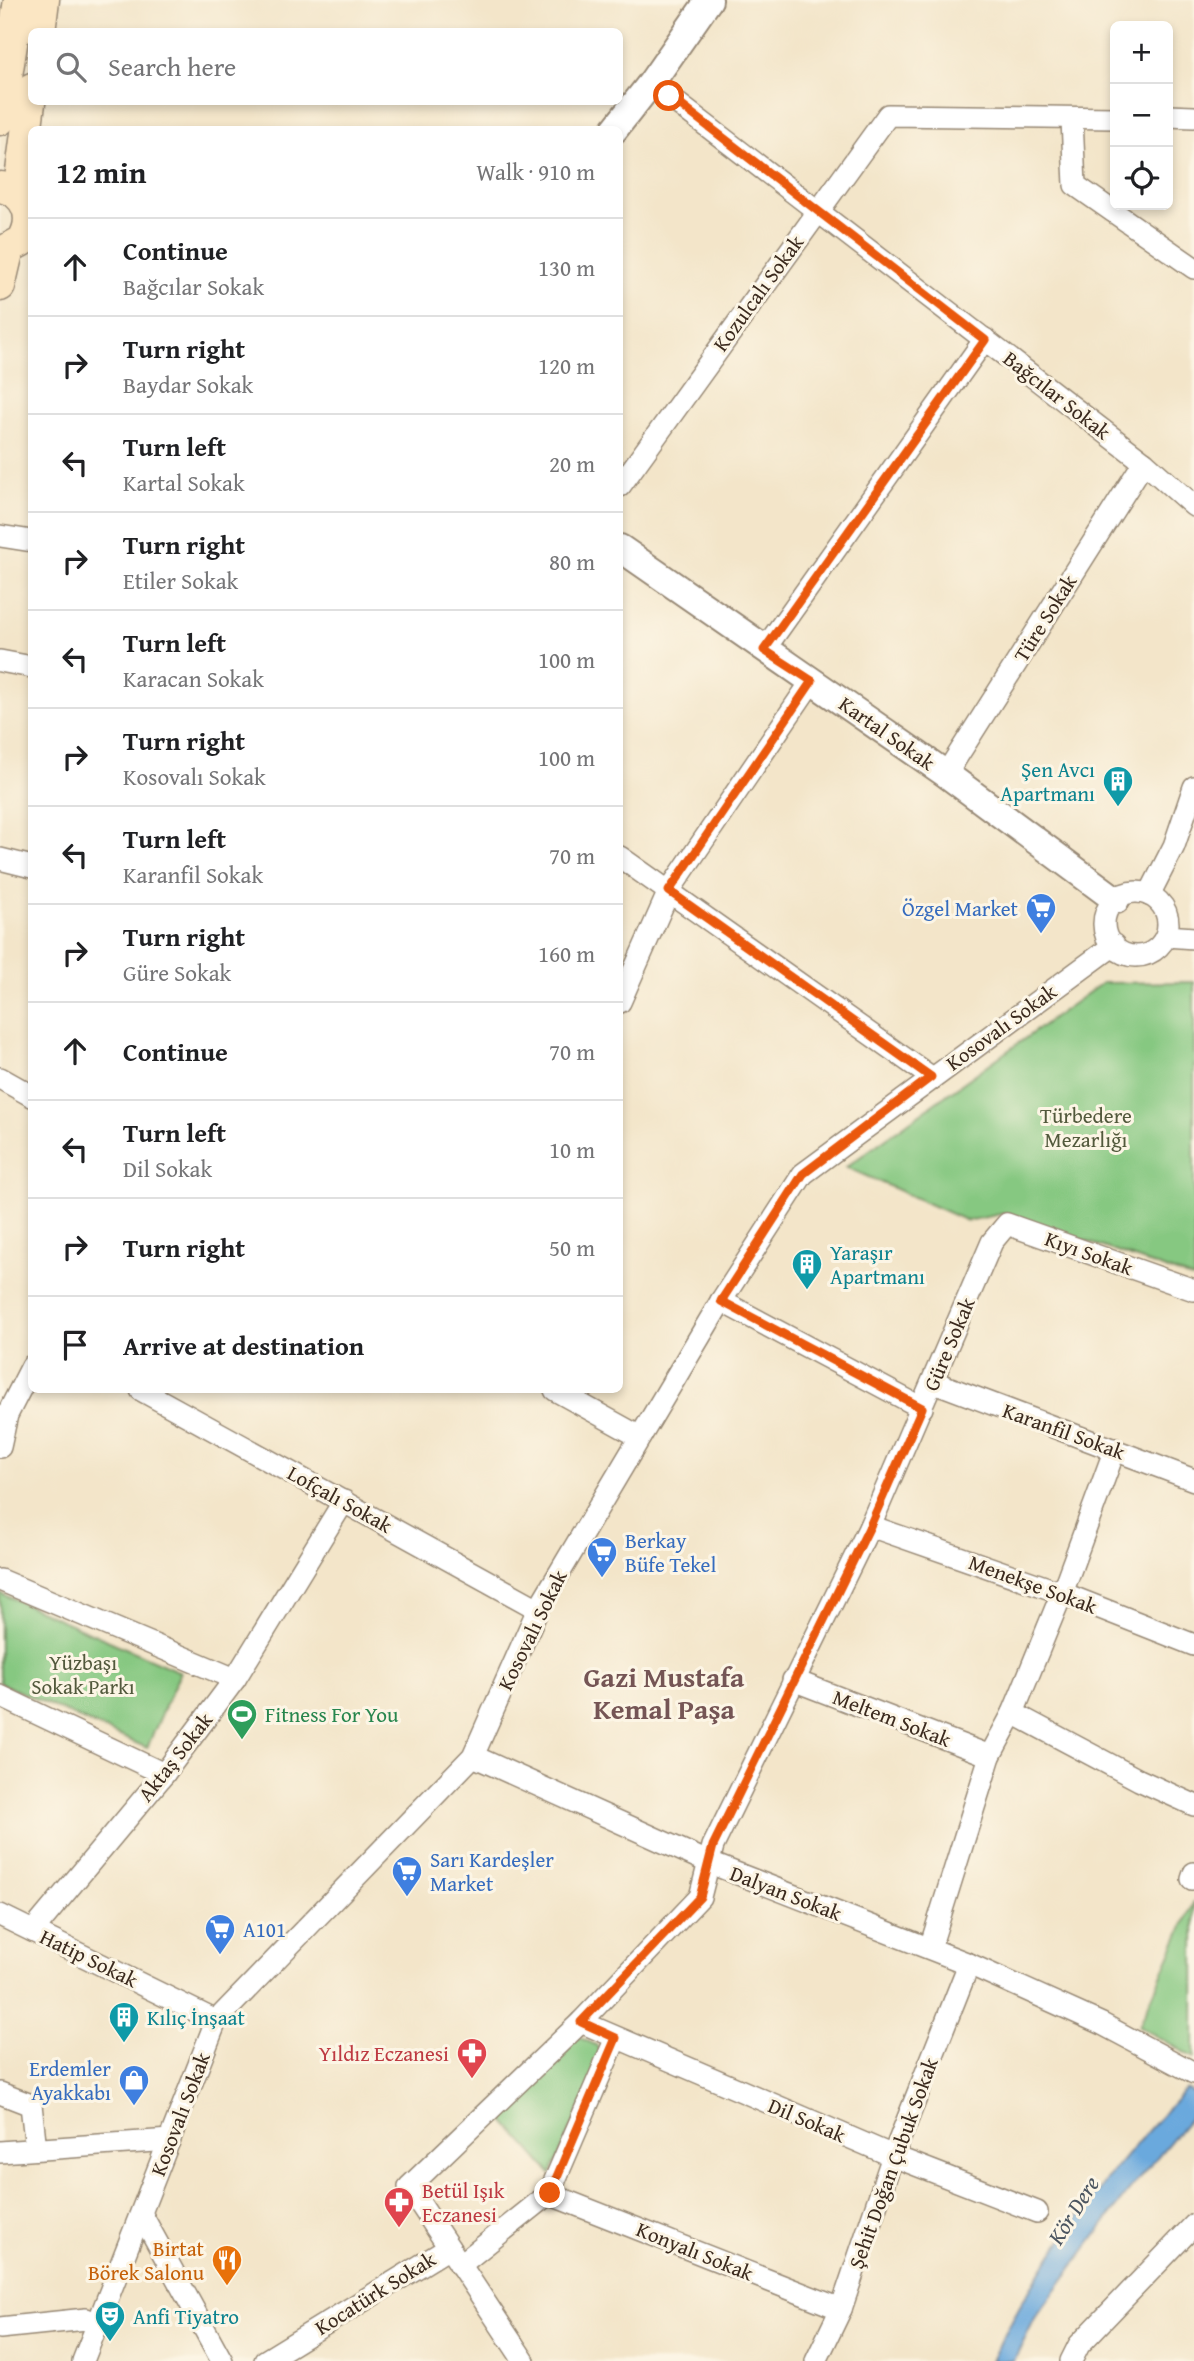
<!DOCTYPE html>
<meta charset="utf-8">
<style>
:root{--surface:#fff;--page:#f2f2f2;--text:#202124;--muted:#757577;--line:#e0e0e0}
body{margin:0;font-family:"Gentium Book Plus",serif;background:var(--page);color:var(--text)}
.controls{position:absolute;right:21px;top:21px;display:grid;overflow:hidden;border-radius:10px;box-shadow:0 4px 10px #0003}
.controls button{width:63px;height:63px;display:grid;place-items:center;padding:0;border:0;border-bottom:2px solid var(--line);background:var(--surface);color:var(--text);font:35px sans-serif}
.stop{position:absolute;width:21px;height:21px;margin:-16px;border:5px solid #ea580c;border-radius:50%;background:#fff}
.stop.end{background:#ea580c;border-color:#fff;box-shadow:0 2px 7px #0008}
.list{margin:0;padding:0;list-style:none}
h2{display:flex;justify-content:space-between;align-items:center;height:91px;margin:0;padding:0 28px;font-size:30px}
h2 small{font-size:23px;font-weight:400;color:var(--muted)}
.list li{display:grid;grid-template-columns:46px 1fr auto;gap:21px;align-items:center;box-sizing:border-box;height:98px;padding:0 28px;border-top:2px solid var(--line)}
.list b{display:block;font-size:26px;white-space:nowrap}
.list p{margin:0;font-size:23px;white-space:nowrap;color:var(--muted)}
.list em{font-size:23px;font-style:normal;color:var(--muted)}
.icon{flex:none;width:38px;height:38px;fill:none;stroke:currentColor;stroke-width:2;stroke-linecap:round;stroke-linejoin:round}
.map{position:relative;flex:none;width:1194px;height:2361px;overflow:hidden}
.search{position:absolute;background:var(--surface);box-shadow:0 4px 10px #0003;left:28px;top:28px;width:595px;height:77px;display:flex;align-items:center;gap:18px;box-sizing:border-box;padding:0 24px;border-radius:10px;color:var(--muted);font-size:26px}
.panel{position:absolute;background:var(--surface);box-shadow:0 4px 10px #0003;left:28px;top:126px;width:595px;height:1267px;border-radius:10px}
.map>svg:first-child{display:block}
.green{fill:#86c881;stroke:#607950;stroke-width:2}
.water{fill:#6ba9dd;stroke:#536a7e;stroke-width:2}
.lines{fill:none;stroke-linecap:round;stroke-linejoin:round}
.minor-casing{stroke:#978874;stroke-width:24}
.tertiary-casing{stroke:#978874;stroke-width:30}
.secondary-casing{stroke:#978874;stroke-width:33}
.minor{stroke:#fff;stroke-width:21}
.tertiary{stroke:#fff;stroke-width:26}
.secondary{stroke:#fbe6c3;stroke-width:30}
.route{stroke:#ea580c;stroke-width:9}
.labels{text-anchor:middle;dominant-baseline:central;stroke-width:6;stroke-linejoin:round;paint-order:stroke}
.street-label{font-size:21px;fill:#3b2a1e;stroke:#fcf5e5}
.culture-label{font-size:21px;fill:#0d838f;stroke:#fcf5e5;text-anchor:start}
.shop-label{font-size:21px;fill:#366cbe;stroke:#fcf5e5;text-anchor:start}
.park-label{font-size:21px;fill:#52593c;stroke:#fcf5e5}
.leisure-label{font-size:21px;fill:#27864d;stroke:#fcf5e5;text-anchor:start}
.health-label{font-size:21px;fill:#be3a42;stroke:#fcf5e5;text-anchor:end}
.food-label{font-size:21px;fill:#c56008;stroke:#fcf5e5;text-anchor:end}
.water-label{font-size:23px;font-style:italic;fill:#4c5661;stroke:#fcf5e5}
.district-label{font-size:28px;font-weight:bold;fill:#755555;stroke:#fcf5e5}
</style>
<div class="map">
<svg width="1194" height="2361" viewBox="0 0 1194 2361">
<rect width="100%" height="100%" fill="#fcf5e5"/>
<filter id="ink" filterUnits="userSpaceOnUse"><feTurbulence type="fractalNoise" baseFrequency=".0143" numOctaves="2"/><feDisplacementMap in="SourceGraphic" scale="14" xChannelSelector="R" yChannelSelector="G"/><feConvolveMatrix kernelMatrix="1 2 1 2 8 2 1 2 1" color-interpolation-filters="sRGB"/></filter>
<filter id="wash" filterUnits="userSpaceOnUse"><feTurbulence type="fractalNoise" baseFrequency=".00686" numOctaves="4" result="noise"/><feDisplacementMap in="SourceGraphic" scale="28" xChannelSelector="R" yChannelSelector="G"/><feGaussianBlur stdDeviation="1.57" result="paint"/><feColorMatrix in="noise" values="0 0 0 0 0 0 0 0 0 0 0 0 0 0 0 0 0 1.4 0 .05"/><feComposite in="paint" operator="in"/></filter>
<g filter="url(#wash)">
<rect width="100%" height="100%" fill="#f3e5c9"/>
<!-- green -->
<g class="green">
<polygon points="1194,982 1194,1279 1006,1213 967,1221 846,1167 1102,983"/>
<polygon points="0,1593 180,1672 147,1748 0,1683"/>
<polygon points="1194,1901 1194,2058 1139,2026"/>
<polygon points="574,2035 596,2045 603,2056 551,2174 498,2114"/>
</g>
<!-- water -->
<path class="water" d="M1186,2089L1194,2093V2113L1127,2193L1035,2318L1014,2361H991C1039,2260 1109,2170 1186,2089Z"/>
</g>
<g filter="url(#ink)">
<g class="lines">
<!-- minor casing -->
<g class="minor-casing">
<g id="minor">
<polyline points="651,83 1144,462 1194,506"/>
<polyline points="1168,116 1194,117"/>
<polyline points="1072,120 1075,185 1194,268"/>
<polyline points="620,486 888,115 1115,118"/>
<polyline points="0,536 32,541"/>
<polyline points="764,650 985,339"/>
<polyline points="0,661 32,667"/>
<polyline points="946,774 1144,462"/>
<polyline points="620,857 931,1077"/>
<polyline points="0,859 32,867"/>
<circle cx="1136" cy="924" r="32"/>
<polyline points="1149,895 1174,846 1194,787"/>
<polyline points="1166,936 1194,938"/>
<polyline points="620,1002 669,891 812,681"/>
<polyline points="0,1078 32,1096"/>
<polyline points="721,1301 922,1408"/>
<polyline points="934,1382 1194,1480"/>
<polyline points="141,1390 538,1609"/>
<polyline points="555,1390 640,1437"/>
<polyline points="0,1447 7,1415 32,1366"/>
<polyline points="870,1526 1062,1593 1194,1645"/>
<polyline points="0,1580 235,1679"/>
<polyline points="793,1680 990,1756"/>
<polyline points="0,1696 164,1774"/>
<polyline points="1013,1713 1139,1780 1194,1805"/>
<polyline points="473,1756 710,1863 969,1964 1102,2024 1194,2073"/>
<polyline points="1192,1879 1194,1873"/>
<polyline points="0,1915 216,2021"/>
<polyline points="33,1931 164,1774 235,1679 344,1501"/>
<polyline points="930,1948 990,1756 1013,1713 1062,1593 1115,1449"/>
<polyline points="581,2022 893,2156 1037,2212"/>
<polyline points="0,2093 31,2105 36,2149"/>
<polyline points="0,2152 170,2140"/>
<polyline points="549,2194 841,2309"/>
<polyline points="142,2215 222,2361"/>
<polyline points="460,2265 549,2194 616,2038"/>
<polyline points="0,2328 86,2319 96,2324"/>
<polyline points="83,2361 216,2021 473,1756 538,1609 721,1301 803,1174 1114,945"/>
<polyline points="265,2361 449,2248"/>
<polyline points="524,2361 409,2187 581,2022 700,1897 713,1846 870,1526 992,1242 1007,1224 1194,1290"/>
<polyline points="816,2361 841,2309 893,2156 969,1964"/>
<polyline points="1071,2361 1079,2345 1194,2225"/>
</g>
</g>
<!-- tertiary casing -->
<g class="tertiary-casing">
<g id="tertiary">
<polyline points="614,130 651,83 709,0"/>
<polyline points="620,548 946,774 1116,900"/>
</g>
</g>
<!-- secondary casing -->
<g class="secondary-casing">
<g id="secondary">
<polyline points="40,32 44,0"/>
<polyline points="0,120 19,0"/>
<polyline points="18,194 32,88"/>
<path d="M0,253L22,241C36,219 28,193 1,187"/>
<polyline points="0,286 8,252"/>
</g>
</g>
<!-- minor -->
<use href="#minor" class="minor"/>
<!-- tertiary -->
<use href="#tertiary" class="tertiary"/>
<!-- secondary -->
<use href="#secondary" class="secondary"/>
</g>
</g>
<g class="lines" filter="url(#ink)">
<!-- route -->
<polyline class="route" points="550,2193 616,2038 581,2022 700,1897 713,1846 870,1526 922,1408 721,1301 803,1174 931,1077 669,891 812,681 764,650 985,340 669,96"/>
</g>
<!-- icons -->
<defs>
<g id="building-pin" transform="scale(1.575)"><path d="M0 17L-7.5 6A9.5 9.5 0 1 1 7.5 6Z" fill="#0f9aa8" stroke="#fcf5e5"/><path d="M-4-6H4V6H1V3H-1V6H-4ZM-2.5-4.3h1.7v1.8h-1.7ZM.8-4.3h1.7v1.8H.8ZM-2.5-1h1.7V.8h-1.7ZM.8-1h1.7V.8H.8Z" fill="#fff"/></g>
<g id="supermarket-pin" transform="scale(1.575)"><path d="M0 17L-7.5 6A9.5 9.5 0 1 1 7.5 6Z" fill="#3f7fe0" stroke="#fcf5e5"/><path d="M-6-5.5h2.5l.6 2H6L4.5 2H-2.5L-4.4-4H-6ZM-1.5 3.2a1.3 1.3 0 1 0 .1 0ZM3 3.2a1.3 1.3 0 1 0 .1 0Z" fill="#fff"/></g>
<g id="stadium-pin" transform="scale(1.575)"><path d="M0 17L-7.5 6A9.5 9.5 0 1 1 7.5 6Z" fill="#2e9e5b" stroke="#fcf5e5"/><path d="M0-5a6.5 5 0 1 0 0 10a6.5 5 0 1 0 0-10ZM-3.5-1.8h7v3.6h-7Z" fill="#fff"/></g>
<g id="pharmacy-pin" transform="scale(1.575)"><path d="M0 17L-7.5 6A9.5 9.5 0 1 1 7.5 6Z" fill="#e0444e" stroke="#fcf5e5"/><path d="M-2-6h4v4h4v4h-4v4h-4v-4h-4v-4h4Z" fill="#fff"/></g>
<g id="shop-pin" transform="scale(1.575)"><path d="M0 17L-7.5 6A9.5 9.5 0 1 1 7.5 6Z" fill="#3f7fe0" stroke="#fcf5e5"/><path d="M-5-2.5h2.3a2.7 3.5 0 0 1 5.4 0H5L5.5 6h-11ZM-1.5-2.5h3a1.5 2.3 0 0 0-3 0Z" fill="#fff"/></g>
<g id="restaurant-pin" transform="scale(1.575)"><path d="M0 17L-7.5 6A9.5 9.5 0 1 1 7.5 6Z" fill="#e8710a" stroke="#fcf5e5"/><path d="M-5-6h1v4h1v-4h1v4h1v-4h1v5L-1.5 .5V6h-2V.5L-5-1ZM5-6V6H3V1.5H1.5Q1.5-4 5-6Z" fill="#fff"/></g>
<g id="theatre-pin" transform="scale(1.575)"><path d="M0 17L-7.5 6A9.5 9.5 0 1 1 7.5 6Z" fill="#0f9aa8" stroke="#fcf5e5"/><path d="M-5-5.5Q0-4 5-5.5V0Q5 5 0 6Q-5 5-5 0ZM-3.3-2.5H-1v1.5H-3.3ZM1-2.5H3.3v1.5H1ZM-2.8 1Q0 5.5 2.8 1Z" fill="#fff"/></g>
</defs>
<g fill-rule="evenodd">
<use href="#building-pin" x="1118" y="781"/>
<use href="#supermarket-pin" x="1041" y="908"/>
<use href="#building-pin" x="807" y="1264"/>
<use href="#supermarket-pin" x="602" y="1552"/>
<use href="#stadium-pin" x="242" y="1714"/>
<use href="#supermarket-pin" x="407" y="1871"/>
<use href="#supermarket-pin" x="220" y="1929"/>
<use href="#building-pin" x="124" y="2017"/>
<use href="#pharmacy-pin" x="472" y="2053"/>
<use href="#shop-pin" x="134" y="2080"/>
<use href="#pharmacy-pin" x="399" y="2202"/>
<use href="#restaurant-pin" x="227" y="2260"/>
<use href="#theatre-pin" x="110" y="2316"/>
</g>
<g class="labels">
<!-- street labels -->
<g class="street-label">
<text transform="translate(758 293) rotate(-54)">Kozulcalı Sokak</text>
<text transform="translate(1057 395) rotate(38)">Bağcılar Sokak</text>
<text transform="translate(1045 618) rotate(-58)">Türe Sokak</text>
<text transform="translate(887 733) rotate(35)">Kartal Sokak</text>
<text transform="translate(1001 1027) rotate(-36)">Kosovalı Sokak</text>
<text transform="translate(1089 1253) rotate(20)">Kıyı Sokak</text>
<text transform="translate(949 1344) rotate(-67)">Güre Sokak</text>
<text transform="translate(1064 1431) rotate(20)">Karanfil Sokak</text>
<text transform="translate(340 1499) rotate(29)">Lofçalı Sokak</text>
<text transform="translate(1033 1584) rotate(20)">Menekşe Sokak</text>
<text transform="translate(532 1630) rotate(-64)">Kosovalı Sokak</text>
<text transform="translate(892 1718) rotate(21)">Meltem Sokak</text>
<text transform="translate(175 1757) rotate(-52)">Aktaş Sokak</text>
<text transform="translate(786 1893) rotate(21)">Dalyan Sokak</text>
<text transform="translate(89 1958) rotate(26)">Hatip Sokak</text>
<text transform="translate(180 2114) rotate(-69)">Kosovalı Sokak</text>
<text transform="translate(807 2120) rotate(23)">Dil Sokak</text>
<text transform="translate(893 2163) rotate(-70)">Şehit Doğan Çubuk Sokak</text>
<text transform="translate(695 2251) rotate(22)">Konyalı Sokak</text>
<text transform="translate(375 2293) rotate(-32)">Kocatürk Sokak</text>
</g>
<!-- culture labels -->
<g class="culture-label">
<text x="1095" y="769" text-anchor="end">Şen Avcı<tspan x="1095" dy="24">Apartmanı</tspan></text>
<text x="830" y="1252">Yaraşır<tspan x="830" dy="24">Apartmanı</tspan></text>
<text x="147" y="2017">Kılıç İnşaat</text>
<text x="133" y="2316">Anfi Tiyatro</text>
</g>
<!-- shop labels -->
<g class="shop-label">
<text x="1018" y="908" text-anchor="end">Özgel Market</text>
<text x="625" y="1540">Berkay<tspan x="625" dy="24">Büfe Tekel</tspan></text>
<text x="430" y="1859">Sarı Kardeşler<tspan x="430" dy="24">Market</tspan></text>
<text x="243" y="1929">A101</text>
<text x="111" y="2068" text-anchor="end">Erdemler<tspan x="111" dy="24">Ayakkabı</tspan></text>
</g>
<!-- park labels -->
<g class="park-label">
<text x="1086" y="1115">Türbedere<tspan x="1086" dy="24">Mezarlığı</tspan></text>
<text x="83" y="1662">Yüzbaşı<tspan x="83" dy="24">Sokak Parkı</tspan></text>
</g>
<!-- leisure labels -->
<g class="leisure-label">
<text x="265" y="1714">Fitness For You</text>
</g>
<!-- health labels -->
<g class="health-label">
<text x="449" y="2053">Yıldız Eczanesi</text>
<text x="422" y="2190" text-anchor="start">Betül Işık<tspan x="422" dy="24">Eczanesi</tspan></text>
</g>
<!-- food labels -->
<g class="food-label">
<text x="204" y="2248">Birtat<tspan x="204" dy="24">Börek Salonu</tspan></text>
</g>
<!-- water labels -->
<g class="water-label">
<text transform="translate(1073 2210) rotate(-58)">Kör Dere</text>
</g>
<!-- district labels -->
<g class="district-label">
<text x="664" y="1676">Gazi Mustafa<tspan x="664" dy="32">Kemal Paşa</tspan></text>
</g>
</g>
</svg>
<div class="controls">
<button>+</button>
<button>−</button>
<button><svg class="icon" aria-label="locate" viewBox="0 0 24 24"><circle cx="12" cy="12" r="6"/><path d="M12 2v4M12 18v4M2 12h4M18 12h4"/></svg></button>
</div>
<div class="stop" style="left:669px;top:96px"></div>
<div class="stop end" style="left:550px;top:2193px"></div>
<div class="search"><svg class="icon" aria-label="search" viewBox="0 0 24 24"><circle cx="10" cy="10" r="6"/><path d="M15 15l6 6"/></svg>Search here</div>
<section class="panel">
<h2>12 min<small>Walk · 910 m</small></h2>
<ul class="list">
<li><svg class="icon" aria-label="ahead" viewBox="0 0 24 24"><path d="M12 20V5M6 11l6-6 6 6"/></svg><div><b>Continue</b><p>Bağcılar Sokak</p></div><em>130 m</em></li>
<li><svg class="icon" aria-label="right" viewBox="0 0 24 24"><path d="M7 20v-9h11M14 6l5 5-5 5"/></svg><div><b>Turn right</b><p>Baydar Sokak</p></div><em>120 m</em></li>
<li><svg class="icon" aria-label="left" viewBox="0 0 24 24"><path d="M17 20v-9H6M10 6l-5 5 5 5"/></svg><div><b>Turn left</b><p>Kartal Sokak</p></div><em>20 m</em></li>
<li><svg class="icon" aria-label="right" viewBox="0 0 24 24"><path d="M7 20v-9h11M14 6l5 5-5 5"/></svg><div><b>Turn right</b><p>Etiler Sokak</p></div><em>80 m</em></li>
<li><svg class="icon" aria-label="left" viewBox="0 0 24 24"><path d="M17 20v-9H6M10 6l-5 5 5 5"/></svg><div><b>Turn left</b><p>Karacan Sokak</p></div><em>100 m</em></li>
<li><svg class="icon" aria-label="right" viewBox="0 0 24 24"><path d="M7 20v-9h11M14 6l5 5-5 5"/></svg><div><b>Turn right</b><p>Kosovalı Sokak</p></div><em>100 m</em></li>
<li><svg class="icon" aria-label="left" viewBox="0 0 24 24"><path d="M17 20v-9H6M10 6l-5 5 5 5"/></svg><div><b>Turn left</b><p>Karanfil Sokak</p></div><em>70 m</em></li>
<li><svg class="icon" aria-label="right" viewBox="0 0 24 24"><path d="M7 20v-9h11M14 6l5 5-5 5"/></svg><div><b>Turn right</b><p>Güre Sokak</p></div><em>160 m</em></li>
<li><svg class="icon" aria-label="ahead" viewBox="0 0 24 24"><path d="M12 20V5M6 11l6-6 6 6"/></svg><div><b>Continue</b></div><em>70 m</em></li>
<li><svg class="icon" aria-label="left" viewBox="0 0 24 24"><path d="M17 20v-9H6M10 6l-5 5 5 5"/></svg><div><b>Turn left</b><p>Dil Sokak</p></div><em>10 m</em></li>
<li><svg class="icon" aria-label="right" viewBox="0 0 24 24"><path d="M7 20v-9h11M14 6l5 5-5 5"/></svg><div><b>Turn right</b></div><em>50 m</em></li>
<li><svg class="icon" aria-label="arrive" viewBox="0 0 24 24"><path d="M6 21V4h12l-3 4 3 4H6"/></svg><div><b>Arrive at destination</b></div></li>
</ul>
</section>
</div>
